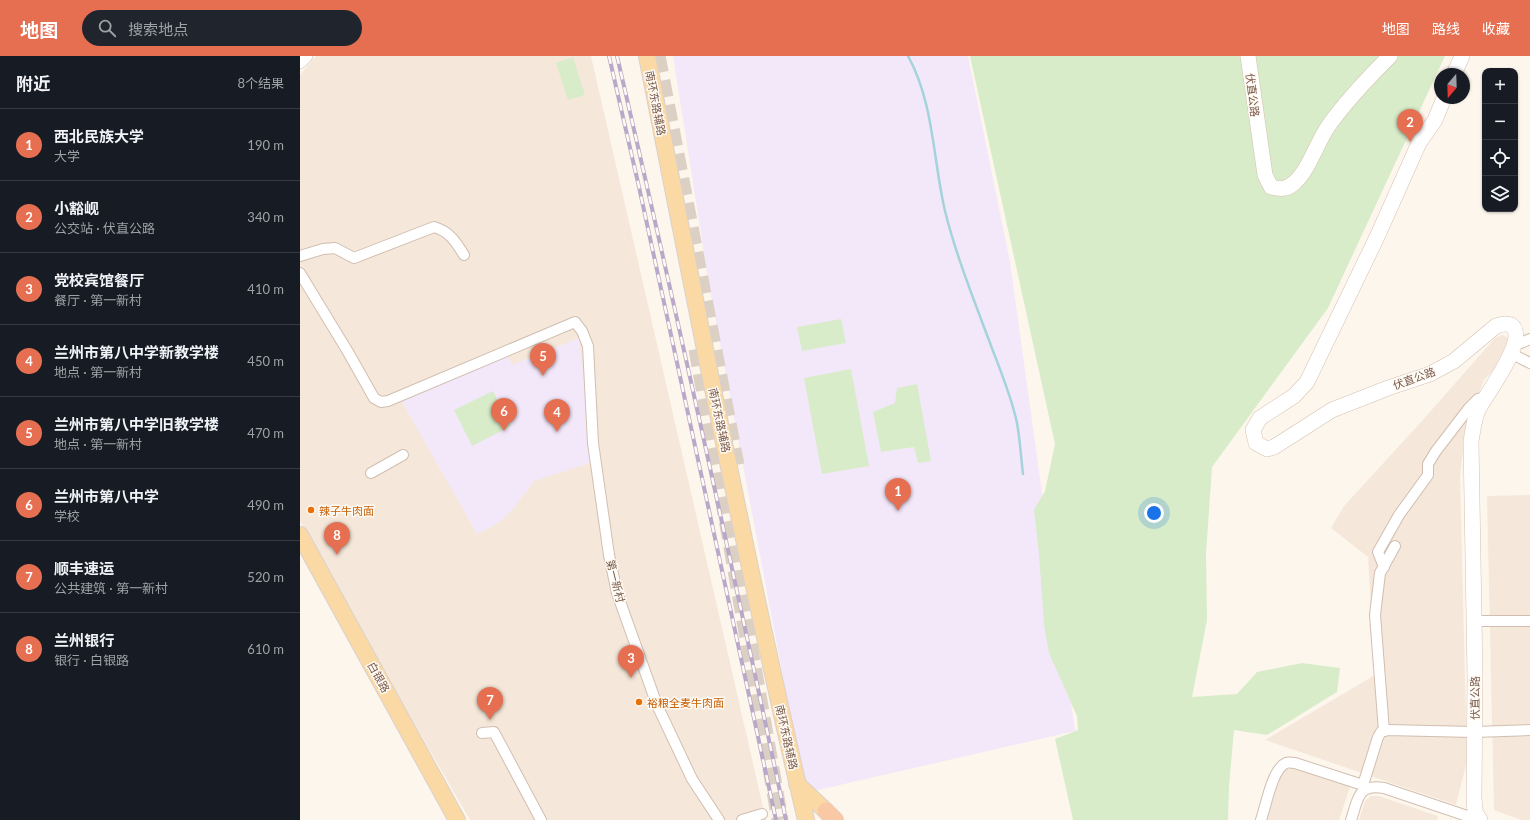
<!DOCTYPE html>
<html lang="zh">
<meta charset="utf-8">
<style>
:root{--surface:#171b24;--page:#20242c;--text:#f1f3f6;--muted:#9ea1a6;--line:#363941;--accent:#e76f51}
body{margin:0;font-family:Lato,"Noto Sans SC",sans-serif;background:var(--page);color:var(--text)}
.controls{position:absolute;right:12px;top:12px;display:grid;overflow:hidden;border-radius:8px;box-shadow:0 1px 3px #0004}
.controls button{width:36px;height:36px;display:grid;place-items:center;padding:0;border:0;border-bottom:1px solid var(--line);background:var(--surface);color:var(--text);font:20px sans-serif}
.compass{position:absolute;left:1134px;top:12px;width:36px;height:36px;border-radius:50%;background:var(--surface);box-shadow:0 1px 3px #0004;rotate:199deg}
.you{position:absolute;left:854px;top:457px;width:14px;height:14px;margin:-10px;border:3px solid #fff;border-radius:50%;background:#1a73e8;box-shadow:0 0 0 6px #1a73e833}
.badge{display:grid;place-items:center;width:26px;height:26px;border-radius:50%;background:var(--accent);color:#fff;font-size:13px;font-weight:700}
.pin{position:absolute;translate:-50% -33px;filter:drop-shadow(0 1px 2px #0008)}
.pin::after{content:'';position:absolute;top:21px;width:14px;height:12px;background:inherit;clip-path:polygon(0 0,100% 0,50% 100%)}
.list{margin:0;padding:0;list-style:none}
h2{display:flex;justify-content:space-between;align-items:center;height:52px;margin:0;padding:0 16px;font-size:17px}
h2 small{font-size:13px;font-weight:400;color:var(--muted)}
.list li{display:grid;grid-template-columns:26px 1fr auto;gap:12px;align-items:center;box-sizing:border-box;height:72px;padding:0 16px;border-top:1px solid var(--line)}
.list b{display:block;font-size:15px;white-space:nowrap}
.list p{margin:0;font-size:13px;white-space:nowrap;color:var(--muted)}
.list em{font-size:13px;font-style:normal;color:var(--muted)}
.icon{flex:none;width:22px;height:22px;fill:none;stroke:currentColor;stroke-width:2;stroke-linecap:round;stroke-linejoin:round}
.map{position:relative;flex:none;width:1230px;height:764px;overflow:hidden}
header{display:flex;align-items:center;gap:24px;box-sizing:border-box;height:56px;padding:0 20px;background:var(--accent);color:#fff}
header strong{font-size:19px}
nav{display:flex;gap:22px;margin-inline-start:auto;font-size:14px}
.search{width:280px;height:36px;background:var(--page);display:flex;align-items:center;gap:10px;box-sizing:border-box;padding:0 14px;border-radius:22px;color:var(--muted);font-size:15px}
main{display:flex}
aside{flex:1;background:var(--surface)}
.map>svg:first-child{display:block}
.residential{fill:#f5e8da}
.education{fill:#f3e8fa}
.green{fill:#d8ecc9}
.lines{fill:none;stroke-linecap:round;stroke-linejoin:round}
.stream{stroke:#a5d3da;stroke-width:2.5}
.trunk-tunnel{stroke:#dcd0c4;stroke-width:17;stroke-dasharray:17 8;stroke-linecap:butt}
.minor-casing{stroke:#d1beb0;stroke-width:12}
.tertiary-casing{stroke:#d1beb0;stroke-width:14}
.secondary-casing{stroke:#d6c0b0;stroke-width:16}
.primary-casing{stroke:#dad1cd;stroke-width:18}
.trunk-casing{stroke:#dad1cd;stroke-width:18}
.minor{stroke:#fff;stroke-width:10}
.tertiary{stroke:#fff;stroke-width:13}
.secondary{stroke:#fff;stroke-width:15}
.primary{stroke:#fbd9a5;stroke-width:16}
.trunk{stroke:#f9c8a4;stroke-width:17}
.rail-casing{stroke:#b9a8c9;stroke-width:4}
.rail{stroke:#fffaf3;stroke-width:2.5;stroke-dasharray:8;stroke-linecap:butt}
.food-dot{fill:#e8710a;stroke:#fffaf3;stroke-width:1.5}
.labels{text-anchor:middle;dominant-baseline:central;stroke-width:3;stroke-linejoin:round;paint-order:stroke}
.street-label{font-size:11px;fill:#7a5c4d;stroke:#fffaf3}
.food-label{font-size:11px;fill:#c56008;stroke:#fffaf3;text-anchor:start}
</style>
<header>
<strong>地图</strong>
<div class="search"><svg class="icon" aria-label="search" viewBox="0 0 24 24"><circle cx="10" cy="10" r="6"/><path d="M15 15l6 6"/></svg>搜索地点</div>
<nav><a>地图</a><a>路线</a><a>收藏</a></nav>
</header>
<main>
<aside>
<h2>附近<small>8个结果</small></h2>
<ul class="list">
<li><span class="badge">1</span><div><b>西北民族大学</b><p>大学</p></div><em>190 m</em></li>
<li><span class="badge">2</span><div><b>小豁岘</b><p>公交站 · 伏直公路</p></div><em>340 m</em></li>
<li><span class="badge">3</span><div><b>党校宾馆餐厅</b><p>餐厅 · 第一新村</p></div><em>410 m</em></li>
<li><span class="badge">4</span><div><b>兰州市第八中学新教学楼</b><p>地点 · 第一新村</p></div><em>450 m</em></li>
<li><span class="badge">5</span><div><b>兰州市第八中学旧教学楼</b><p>地点 · 第一新村</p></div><em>470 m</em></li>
<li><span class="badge">6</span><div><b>兰州市第八中学</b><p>学校</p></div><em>490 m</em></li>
<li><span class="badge">7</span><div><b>顺丰速运</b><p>公共建筑 · 第一新村</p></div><em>520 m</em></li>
<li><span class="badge">8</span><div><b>兰州银行</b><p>银行 · 白银路</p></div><em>610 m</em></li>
</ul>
</aside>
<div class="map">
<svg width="1230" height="764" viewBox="0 0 1230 764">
<rect width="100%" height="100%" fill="#fdf6ec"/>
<!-- residential -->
<g class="residential">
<polygon points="16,0 291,0 466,764 170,764 55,565 0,465 0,19"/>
<polygon points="1202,279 1209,282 1210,298 1184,324 1166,370 1160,419 1167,705 1156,749 965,684 1075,619 1068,501 1031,472 1044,450 1121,366 1195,282"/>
<polygon points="1230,439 1230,764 1221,764 1194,754 1187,440"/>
<polygon points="992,712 1050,731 1039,764 967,764 977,723 984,714"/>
<polygon points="1071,740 1079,740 1138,760 1137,764 1059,764 1065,745"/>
</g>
<!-- education -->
<g class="education">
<polygon points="373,0 668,0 710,206 775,675 505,737 410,235"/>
<polygon points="279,282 293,406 234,425 214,452 202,464 190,472 177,478 101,344 205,293 212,309"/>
</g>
<!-- green -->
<g class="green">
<polygon points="670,0 1145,0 1028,252 912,411 906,498 907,564 892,641 937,638 957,616 1002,607 1040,612 1037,636 967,679 934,674 929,730 928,764 773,764 755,683 778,674 777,660 749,597 744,569 739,498 734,454 745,435 755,388"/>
<polygon points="273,1 285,39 268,44 256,7"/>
<polygon points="541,263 546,287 502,295 497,271"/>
<polygon points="551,313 569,410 522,418 504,322"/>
<polygon points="617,328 631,405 618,407 614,391 581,396 573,356 595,347 597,332"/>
<polygon points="193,335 211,370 172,390 154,354"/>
</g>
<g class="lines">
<!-- stream -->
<path class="stream" d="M608,0C634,47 633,104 645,155C657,203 676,249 693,295C702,318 712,343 717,367C720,384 721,401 723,418"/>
<!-- trunk-tunnel -->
<g class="trunk-tunnel">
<polyline points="357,0 436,409"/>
<polyline points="397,293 480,764"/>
</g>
<!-- minor casing -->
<g class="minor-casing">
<g id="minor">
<path d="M0,200L23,193L35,192L54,202L134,171C149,175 156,186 164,199"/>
<polyline points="0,217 48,296 74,342 81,346 88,345 275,266 282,275 288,290 293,387 309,499 317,537 357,649 392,723 419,764"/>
<polyline points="1221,287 1230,283"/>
<polyline points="1216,300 1230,307"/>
<polyline points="71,417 103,399"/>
<polyline points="1084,511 1078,496 1099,459 1128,419 1128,408 1136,395 1169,352 1178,343 1184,342"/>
<polyline points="1174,565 1230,565"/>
<polyline points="1084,675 1075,559 1080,517 1095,490"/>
<polyline points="182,677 194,676 241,764"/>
<polyline points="1065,733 1063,729 1078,681 1081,676 1087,674 1174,676 1230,674"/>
<polyline points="442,764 462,758"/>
<path d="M961,764C966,750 972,713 986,707C989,706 992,707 995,707L1063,729"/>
<path d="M1051,764C1058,744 1057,727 1084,732L1179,764"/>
</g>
</g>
<!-- tertiary casing -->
<g class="tertiary-casing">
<polyline id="tertiary" points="0,6 6,0"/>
</g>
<!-- secondary casing -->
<g class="secondary-casing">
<g id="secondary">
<path d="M948,0L965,119L971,131C980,133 986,134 994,127C1009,114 1017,86 1029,69C1047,44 1068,22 1090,0"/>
<polyline points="1154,18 1162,0"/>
<path d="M1144,42L1135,64L1119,87L1077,181L1007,326L994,340L960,362L953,374L956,387L967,393L974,391L1032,354L1088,332L1130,318L1154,305L1196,270C1201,268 1206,267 1211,269C1230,282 1186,338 1178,354C1174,363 1173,375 1171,385L1175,621L1174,741L1175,756L1180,764"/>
</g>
</g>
<!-- primary casing -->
<g class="primary-casing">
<g id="primary">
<path d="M347,0C397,255 447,511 506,764"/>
<polyline points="0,479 157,764"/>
<polyline points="497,728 526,755"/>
</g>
</g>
<!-- trunk casing -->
<g class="trunk-casing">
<polyline id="trunk" points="526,755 535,764"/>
</g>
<!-- minor -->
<use href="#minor" class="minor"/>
<!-- tertiary -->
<use href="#tertiary" class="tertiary"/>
<!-- secondary -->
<use href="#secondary" class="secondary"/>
<!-- primary -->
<use href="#primary" class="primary"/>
<!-- trunk -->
<use href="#trunk" class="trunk"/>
<!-- rail casing -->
<g class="rail-casing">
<g id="rail">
<polyline points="309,0 339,131 476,764"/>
<path d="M317,0C376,254 432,509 486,764"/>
</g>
</g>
<!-- rail -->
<use href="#rail" class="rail"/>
</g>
<!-- markers -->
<g class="food-dot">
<circle cx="11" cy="454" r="4"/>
<circle cx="339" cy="646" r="4"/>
</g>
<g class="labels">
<!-- street labels -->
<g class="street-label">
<text transform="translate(953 39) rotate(83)">伏直公路</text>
<text transform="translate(356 47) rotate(79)">南环东路辅路</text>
<text transform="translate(1114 322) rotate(-20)">伏直公路</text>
<text transform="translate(420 364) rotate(78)">南环东路辅路</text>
<text transform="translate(316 525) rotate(76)">第一新村</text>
<text transform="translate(79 621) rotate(61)">白银路</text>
<text transform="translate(1174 642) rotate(-90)">伏直公路</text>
<text transform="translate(487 681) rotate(77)">南环东路辅路</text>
</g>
<!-- food labels -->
<g class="food-label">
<text x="19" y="454">辣子牛肉面</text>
<text x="347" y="646">裕粮全麦牛肉面</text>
</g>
</g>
</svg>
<div class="controls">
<button>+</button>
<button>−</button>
<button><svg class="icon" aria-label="locate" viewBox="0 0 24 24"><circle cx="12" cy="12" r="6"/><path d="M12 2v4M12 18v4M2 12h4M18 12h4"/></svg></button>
<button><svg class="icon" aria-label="layers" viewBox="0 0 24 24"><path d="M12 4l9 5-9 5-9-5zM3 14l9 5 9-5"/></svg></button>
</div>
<svg class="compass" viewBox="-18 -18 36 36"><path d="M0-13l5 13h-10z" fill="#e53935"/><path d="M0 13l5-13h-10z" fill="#9ea1a6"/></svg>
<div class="you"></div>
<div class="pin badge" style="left:598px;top:455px">1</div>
<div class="pin badge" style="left:1110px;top:86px">2</div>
<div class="pin badge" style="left:331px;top:622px">3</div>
<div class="pin badge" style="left:257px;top:376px">4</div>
<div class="pin badge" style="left:243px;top:320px">5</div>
<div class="pin badge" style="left:204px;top:375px">6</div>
<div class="pin badge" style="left:190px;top:664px">7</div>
<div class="pin badge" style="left:37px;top:499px">8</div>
</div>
</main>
